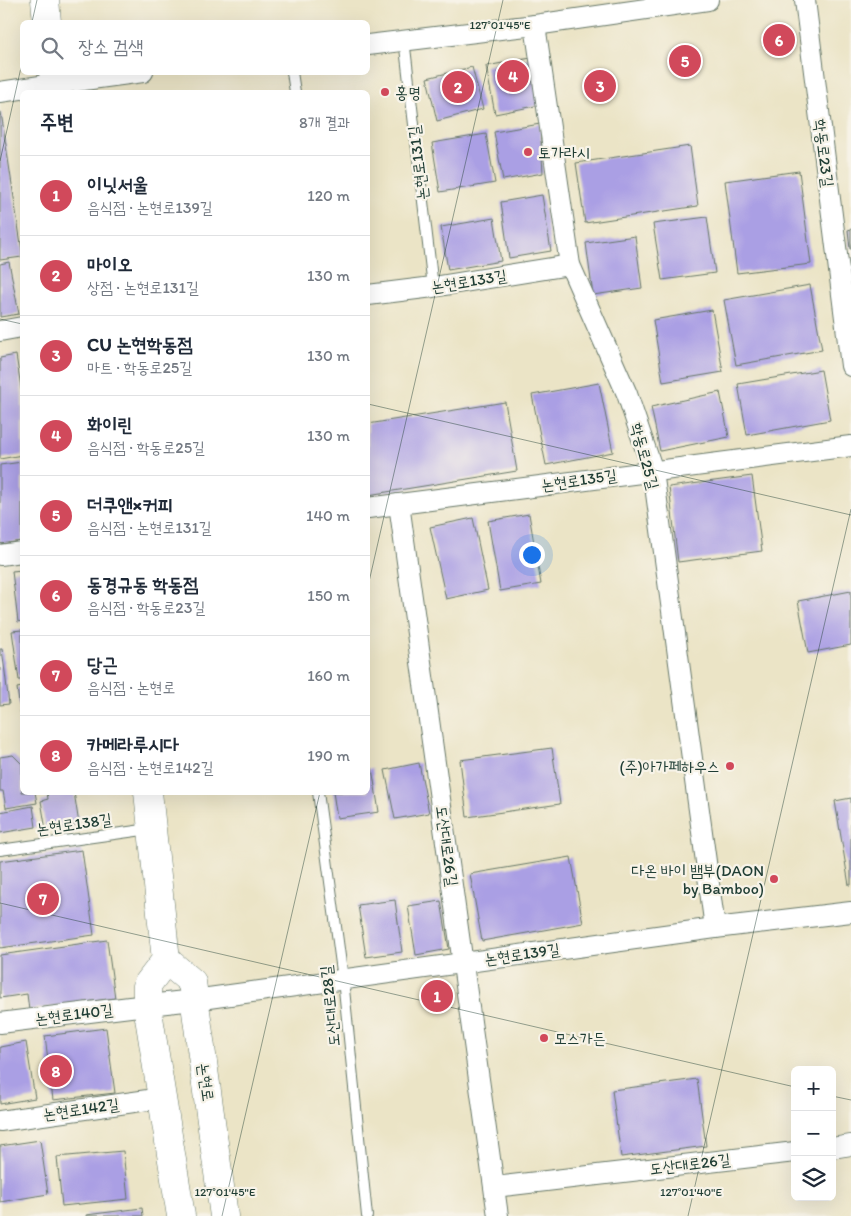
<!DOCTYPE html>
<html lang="ko">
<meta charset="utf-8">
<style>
:root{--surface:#fff;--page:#f6f6f7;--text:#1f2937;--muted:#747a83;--line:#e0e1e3;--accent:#d1495b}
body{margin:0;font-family:Itim,"Poor Story",sans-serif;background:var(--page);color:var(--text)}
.controls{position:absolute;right:15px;bottom:15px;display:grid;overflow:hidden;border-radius:8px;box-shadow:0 5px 20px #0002}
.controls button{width:45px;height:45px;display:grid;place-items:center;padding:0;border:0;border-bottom:1px solid var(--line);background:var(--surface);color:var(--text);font:25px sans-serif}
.you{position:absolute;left:531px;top:554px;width:18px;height:18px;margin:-12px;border:4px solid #fff;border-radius:50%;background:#1a73e8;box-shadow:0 0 0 8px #1a73e833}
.badge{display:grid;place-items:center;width:32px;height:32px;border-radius:50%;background:var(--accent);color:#fff;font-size:16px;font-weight:700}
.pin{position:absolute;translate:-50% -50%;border:2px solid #fff;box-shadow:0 1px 5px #0006}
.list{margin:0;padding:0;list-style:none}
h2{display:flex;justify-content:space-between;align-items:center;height:65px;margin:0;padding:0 20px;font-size:21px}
h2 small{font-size:16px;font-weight:400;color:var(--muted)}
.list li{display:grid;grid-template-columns:32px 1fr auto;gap:15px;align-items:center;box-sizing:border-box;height:80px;padding:0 20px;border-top:1px solid var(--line)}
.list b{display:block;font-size:19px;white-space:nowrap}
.list p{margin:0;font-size:16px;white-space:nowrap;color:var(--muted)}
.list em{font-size:16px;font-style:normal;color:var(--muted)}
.icon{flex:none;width:28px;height:28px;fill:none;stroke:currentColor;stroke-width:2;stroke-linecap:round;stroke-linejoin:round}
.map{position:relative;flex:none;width:851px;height:1216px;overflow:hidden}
.search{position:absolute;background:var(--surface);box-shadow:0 5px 20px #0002;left:20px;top:20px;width:350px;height:55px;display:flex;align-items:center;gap:12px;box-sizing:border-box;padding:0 18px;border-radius:8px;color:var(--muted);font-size:19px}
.panel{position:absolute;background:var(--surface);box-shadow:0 5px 20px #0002;left:20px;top:90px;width:350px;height:705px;border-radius:8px}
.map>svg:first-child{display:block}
.building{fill:#aa9fe4}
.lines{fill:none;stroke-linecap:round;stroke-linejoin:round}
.service-casing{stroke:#667767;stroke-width:12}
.minor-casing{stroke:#667767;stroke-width:22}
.primary-casing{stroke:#667767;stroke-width:29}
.service{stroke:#fff;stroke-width:10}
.minor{stroke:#fff;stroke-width:20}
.primary{stroke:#fff;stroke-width:28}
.ticks{fill:none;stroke:#1f3d34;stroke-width:1;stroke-opacity:0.45}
.poi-dot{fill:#d1495b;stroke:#f7f3e8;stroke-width:2}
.labels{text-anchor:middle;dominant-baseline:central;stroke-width:4.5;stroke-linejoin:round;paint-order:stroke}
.poi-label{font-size:16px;fill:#1f3d34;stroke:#f7f3e8;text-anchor:start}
.street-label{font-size:16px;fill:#1f3d34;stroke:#f7f3e8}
.ticks-label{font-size:12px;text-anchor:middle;fill:#1f3d34;stroke:#f7f3e8;stroke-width:4.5;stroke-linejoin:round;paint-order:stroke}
</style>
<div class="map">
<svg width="851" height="1216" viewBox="0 0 851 1216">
<rect width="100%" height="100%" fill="#f7f3e8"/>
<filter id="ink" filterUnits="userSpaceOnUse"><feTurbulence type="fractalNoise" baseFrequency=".02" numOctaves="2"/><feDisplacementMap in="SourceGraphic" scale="10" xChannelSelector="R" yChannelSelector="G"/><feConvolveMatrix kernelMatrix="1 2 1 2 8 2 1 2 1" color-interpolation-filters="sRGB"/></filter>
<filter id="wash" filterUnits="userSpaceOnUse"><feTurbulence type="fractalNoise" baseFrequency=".0096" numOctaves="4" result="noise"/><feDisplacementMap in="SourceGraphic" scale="20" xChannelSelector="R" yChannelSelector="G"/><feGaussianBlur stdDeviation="1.12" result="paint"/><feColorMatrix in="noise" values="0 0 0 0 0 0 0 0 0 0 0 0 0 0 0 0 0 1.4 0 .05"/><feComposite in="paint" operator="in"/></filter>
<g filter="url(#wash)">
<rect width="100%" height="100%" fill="#ebe4c6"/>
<g id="blocks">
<!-- building -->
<g class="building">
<polygon points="531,58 540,105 495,114 486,66"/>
<polygon points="472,67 483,109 437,121 427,78"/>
<polygon points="0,112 1,112 22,251 22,257 0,260"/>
<polygon points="540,124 543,173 503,180 494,132"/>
<polygon points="486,134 495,183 440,192 432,143"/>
<polygon points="690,146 698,206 585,223 576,163"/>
<polygon points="799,171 811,264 737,273 725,181"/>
<polygon points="542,195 551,251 509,258 501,202"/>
<polygon points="707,217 715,273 662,280 653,224"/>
<polygon points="494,218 501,261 448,270 441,227"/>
<polygon points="851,229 851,249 850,249 848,230"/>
<polygon points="635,236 642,288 593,295 586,243"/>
<polygon points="9,262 19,314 0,317 0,264"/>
<polygon points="810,285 822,350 736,365 724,300"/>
<polygon points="712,310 723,372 663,382 653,320"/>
<polygon points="16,355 22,394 22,455 0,459 0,358"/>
<polygon points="821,370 830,420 747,435 738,384"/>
<polygon points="599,383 613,452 546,465 532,395"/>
<polygon points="720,392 729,437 660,451 651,407"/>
<polygon points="505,402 517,471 368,495 368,424"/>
<polygon points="22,462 22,541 0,544 0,465"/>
<polygon points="752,476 762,551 678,562 669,487"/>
<polygon points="529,514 541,584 500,591 488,521"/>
<polygon points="473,518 488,590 446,599 430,527"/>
<polygon points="22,570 22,621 18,622 12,571"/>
<polygon points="851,591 851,645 808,653 798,601"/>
<polygon points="22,630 22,680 19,680 12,631"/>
<polygon points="0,649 2,649 9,704 0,705"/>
<polygon points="22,687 22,717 21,717 17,688"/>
<polygon points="552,748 560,804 467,817 460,760"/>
<polygon points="13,755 22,764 22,792 35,792 37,803 6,808 3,791 0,791 0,757"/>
<polygon points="419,763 429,813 395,819 385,770"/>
<polygon points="372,768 379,812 337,818 333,792 368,792 368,769"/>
<polygon points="47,792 74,792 79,824 46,830 41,801 48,799"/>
<polygon points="851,798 851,885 849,885 835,801"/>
<polygon points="33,806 36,827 0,833 0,812"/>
<polygon points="82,850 94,935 0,948 0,861"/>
<polygon points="571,857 583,923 482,941 470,874"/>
<polygon points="395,900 402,952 366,957 358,905"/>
<polygon points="441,901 449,949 416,955 408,906"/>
<polygon points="107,940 115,998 29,1010 27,994 0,998 0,955"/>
<polygon points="106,1028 115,1093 53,1100 45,1036"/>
<polygon points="26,1042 35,1098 0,1104 0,1047"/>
<polygon points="697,1079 706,1146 621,1157 612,1090"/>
<polygon points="40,1140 48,1194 0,1202 0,1146"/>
<polygon points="123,1151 128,1199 62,1206 57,1157"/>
<polygon points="142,1208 143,1216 86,1216 86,1215"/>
</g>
</g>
</g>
<g filter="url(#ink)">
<use href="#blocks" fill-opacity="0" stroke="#667767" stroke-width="1"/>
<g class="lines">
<!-- service casing -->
<g class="service-casing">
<g id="service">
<polyline points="404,39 433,287"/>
<polyline points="292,72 295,92"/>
<polyline points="318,792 343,979 367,1216"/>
<polyline points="0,850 150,829"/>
</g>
</g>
<!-- minor casing -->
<g class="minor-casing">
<g id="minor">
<polyline points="805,0 851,366"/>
<polyline points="535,25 570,265 627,394 653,471 715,928"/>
<polyline points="368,45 535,25 708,0"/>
<polyline points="0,92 54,84 143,72"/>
<polyline points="368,295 433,287 570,265"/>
<polyline points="0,331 22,327"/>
<polyline points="399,504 498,1216"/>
<polyline points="368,508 851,446"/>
<polyline points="0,555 22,552"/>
<polyline points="0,1023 130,1007 194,1000 715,928 851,912"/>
<polyline points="0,1121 162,1098"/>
<polyline points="832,1148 851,1145"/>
<polyline points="495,1187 795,1152"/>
</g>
</g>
<!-- primary casing -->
<g class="primary-casing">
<g id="primary">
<polyline points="45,0 47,22"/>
<polyline points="53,72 56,92"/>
<polyline points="148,792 166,960 147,985 147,1005 181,1216"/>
<polyline points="166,960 192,982 224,1216"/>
</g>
</g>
<!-- service -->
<use href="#service" class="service"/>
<!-- minor -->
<use href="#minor" class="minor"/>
<!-- primary -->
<use href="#primary" class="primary"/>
</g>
</g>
<!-- ticks -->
<path class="ticks" d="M32,22L37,0M0,161L22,63M0,319L22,324M368,404L851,515M368,586L503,0M0,903L795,1087M832,1096L851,1100M222,1216L320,792M688,1216L851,509"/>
<!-- markers -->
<g class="poi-dot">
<circle cx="385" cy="92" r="5"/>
<circle cx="528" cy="152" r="5"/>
<circle cx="730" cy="766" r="5"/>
<circle cx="774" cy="879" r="5"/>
<circle cx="544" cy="1038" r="5"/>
</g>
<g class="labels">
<!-- poi labels -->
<g class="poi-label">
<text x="395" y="92">홍명</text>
<text x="538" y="152">토가라시</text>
<text x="720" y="766" text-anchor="end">(주)아가페하우스</text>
<text x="764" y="870" text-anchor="end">다온 바이 뱀부(DAON<tspan x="764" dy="18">by Bamboo)</tspan></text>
<text x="554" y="1038">모스가든</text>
</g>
<!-- street labels -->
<g class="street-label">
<text transform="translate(824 153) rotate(83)">학동로23길</text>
<text transform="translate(418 163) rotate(-97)">논현로131길</text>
<text transform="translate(469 281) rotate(-9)">논현로133길</text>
<text transform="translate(645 456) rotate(75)">학동로25길</text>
<text transform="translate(579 480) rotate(-8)">논현로135길</text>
<text transform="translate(74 824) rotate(-8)">논현로138길</text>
<text transform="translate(447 846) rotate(82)">도산대로26길</text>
<text transform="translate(522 954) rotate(-8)">논현로139길</text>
<text transform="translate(330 1006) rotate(-96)">도산대로28길</text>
<text transform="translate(74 1014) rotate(-7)">논현로140길</text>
<text transform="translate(206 1082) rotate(82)">논현로</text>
<text transform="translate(81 1109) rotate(-8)">논현로142길</text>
<text transform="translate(690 1164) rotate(-7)">도산대로26길</text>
</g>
</g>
<g class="ticks-label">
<text x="500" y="29">127°01'45"E</text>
<text x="225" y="1196">127°01'45"E</text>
<text x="691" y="1196">127°01'40"E</text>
</g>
</svg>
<div class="controls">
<button>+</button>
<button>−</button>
<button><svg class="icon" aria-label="layers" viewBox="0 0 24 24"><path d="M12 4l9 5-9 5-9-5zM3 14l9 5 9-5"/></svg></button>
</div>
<div class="you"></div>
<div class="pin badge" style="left:437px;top:996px">1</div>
<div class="pin badge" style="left:458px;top:87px">2</div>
<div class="pin badge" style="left:600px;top:86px">3</div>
<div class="pin badge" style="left:513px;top:76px">4</div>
<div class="pin badge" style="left:685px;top:61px">5</div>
<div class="pin badge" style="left:779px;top:40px">6</div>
<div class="pin badge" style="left:43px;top:899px">7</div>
<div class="pin badge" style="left:56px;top:1071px">8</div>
<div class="search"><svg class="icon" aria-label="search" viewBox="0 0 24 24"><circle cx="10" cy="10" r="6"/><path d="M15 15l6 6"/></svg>장소 검색</div>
<section class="panel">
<h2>주변<small>8개 결과</small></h2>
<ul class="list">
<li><span class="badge">1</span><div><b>이닛서울</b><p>음식점 · 논현로139길</p></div><em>120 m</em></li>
<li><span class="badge">2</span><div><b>마이오</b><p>상점 · 논현로131길</p></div><em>130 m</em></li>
<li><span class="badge">3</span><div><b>CU 논현학동점</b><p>마트 · 학동로25길</p></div><em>130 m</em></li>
<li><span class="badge">4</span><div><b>화이린</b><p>음식점 · 학동로25길</p></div><em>130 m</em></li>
<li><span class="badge">5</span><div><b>더쿠앤×커피</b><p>음식점 · 논현로131길</p></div><em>140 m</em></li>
<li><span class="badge">6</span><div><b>동경규동 학동점</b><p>음식점 · 학동로23길</p></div><em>150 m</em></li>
<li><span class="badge">7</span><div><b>당근</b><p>음식점 · 논현로</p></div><em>160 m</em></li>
<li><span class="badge">8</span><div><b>카메라루시다</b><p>음식점 · 논현로142길</p></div><em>190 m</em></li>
</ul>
</section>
</div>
